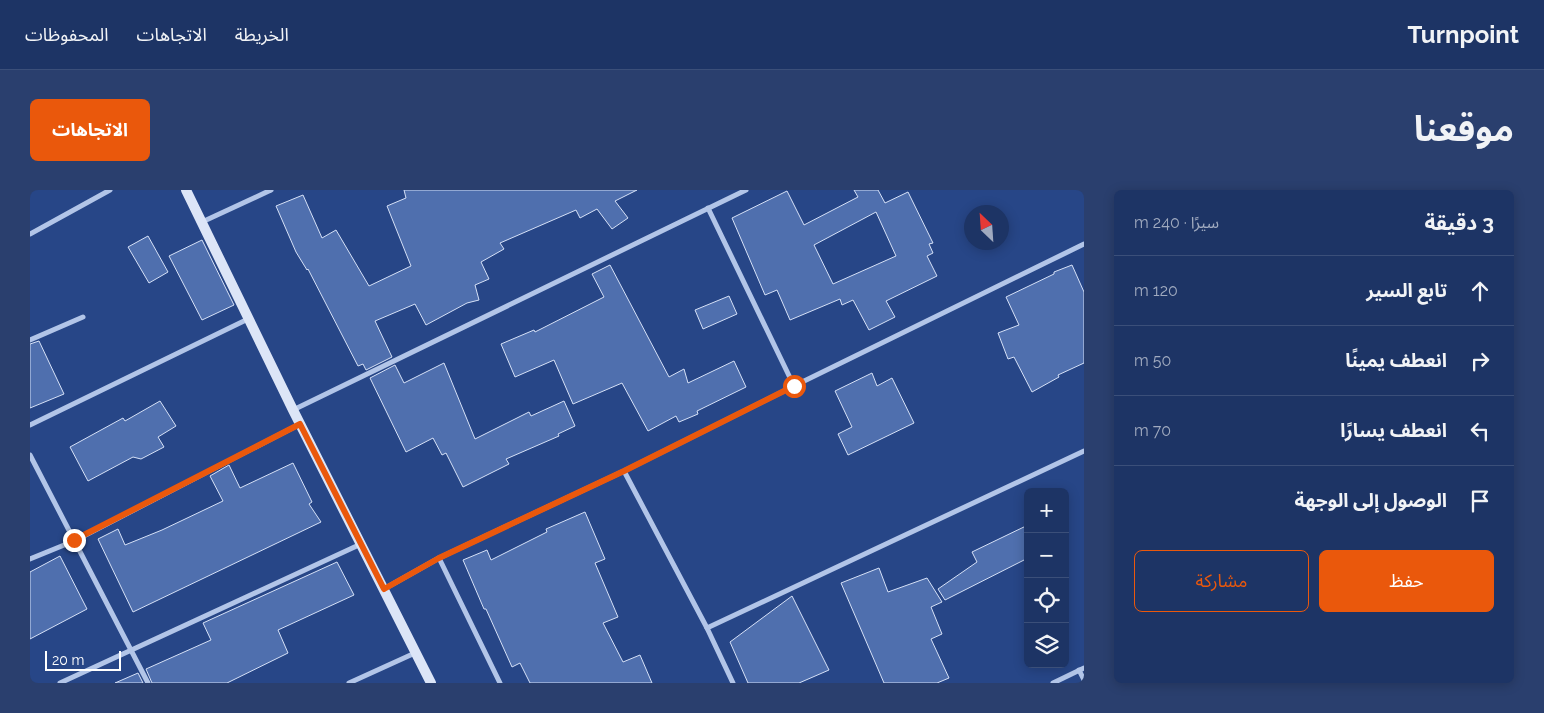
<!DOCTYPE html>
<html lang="ar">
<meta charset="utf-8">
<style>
:root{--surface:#1d3465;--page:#2a3f6e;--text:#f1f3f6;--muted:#a0aabf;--line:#3b4f79;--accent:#ea580c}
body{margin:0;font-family:Raleway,"Noto Sans Arabic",sans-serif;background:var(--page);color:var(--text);direction:rtl}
.controls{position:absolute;right:15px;bottom:15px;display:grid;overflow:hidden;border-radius:8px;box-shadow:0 2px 12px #0003}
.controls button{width:45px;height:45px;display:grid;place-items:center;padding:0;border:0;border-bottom:1px solid var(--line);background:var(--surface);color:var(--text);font:25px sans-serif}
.compass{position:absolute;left:934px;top:15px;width:45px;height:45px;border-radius:50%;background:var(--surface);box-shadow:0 2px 12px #0003;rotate:335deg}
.scale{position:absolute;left:15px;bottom:12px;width:76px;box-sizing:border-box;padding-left:5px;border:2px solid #fff;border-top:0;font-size:14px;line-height:18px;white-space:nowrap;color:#fff;-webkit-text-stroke:4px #274687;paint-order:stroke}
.stop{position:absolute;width:15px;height:15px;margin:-11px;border:4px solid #ea580c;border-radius:50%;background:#fff}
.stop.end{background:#ea580c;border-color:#fff;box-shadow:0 1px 5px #0008}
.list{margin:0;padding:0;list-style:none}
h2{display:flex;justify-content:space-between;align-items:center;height:65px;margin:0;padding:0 20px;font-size:21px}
h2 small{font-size:16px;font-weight:400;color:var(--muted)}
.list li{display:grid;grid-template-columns:32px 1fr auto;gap:15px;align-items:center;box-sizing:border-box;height:70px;padding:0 20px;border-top:1px solid var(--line)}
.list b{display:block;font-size:19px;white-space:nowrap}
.list em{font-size:16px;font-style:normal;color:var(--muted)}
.actions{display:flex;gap:10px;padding:15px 20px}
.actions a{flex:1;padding:11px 0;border:1px solid var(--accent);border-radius:8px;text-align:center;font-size:18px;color:var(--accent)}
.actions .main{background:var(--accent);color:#fff}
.icon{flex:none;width:28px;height:28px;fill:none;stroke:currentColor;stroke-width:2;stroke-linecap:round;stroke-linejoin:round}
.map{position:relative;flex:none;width:1054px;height:493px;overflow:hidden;direction:ltr;border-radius:8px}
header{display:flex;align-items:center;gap:30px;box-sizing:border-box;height:70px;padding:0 25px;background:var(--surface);border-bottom:1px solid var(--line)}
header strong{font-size:24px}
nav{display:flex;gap:28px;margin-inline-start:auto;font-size:18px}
.intro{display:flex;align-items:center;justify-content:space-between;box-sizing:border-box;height:120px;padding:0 30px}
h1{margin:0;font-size:35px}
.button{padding:12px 22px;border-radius:8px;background:var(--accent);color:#fff;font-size:18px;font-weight:700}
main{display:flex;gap:30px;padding:0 30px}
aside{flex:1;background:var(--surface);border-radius:8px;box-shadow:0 2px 12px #0003}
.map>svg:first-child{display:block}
.building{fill:#4f6fae;stroke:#d6e1f7;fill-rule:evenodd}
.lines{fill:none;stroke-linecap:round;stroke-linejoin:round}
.street{stroke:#b2c5e8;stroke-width:5}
.secondary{stroke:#dce5f7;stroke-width:10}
.route{stroke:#ea580c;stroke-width:6}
</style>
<header>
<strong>Turnpoint</strong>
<nav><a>الخريطة</a><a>الاتجاهات</a><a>المحفوظات</a></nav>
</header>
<div class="intro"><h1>موقعنا</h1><a class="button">الاتجاهات</a></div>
<main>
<aside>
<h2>3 دقيقة<small>سيرًا · 240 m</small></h2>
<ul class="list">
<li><svg class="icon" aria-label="ahead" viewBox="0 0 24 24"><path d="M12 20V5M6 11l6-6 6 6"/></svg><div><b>تابع السير</b></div><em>120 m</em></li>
<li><svg class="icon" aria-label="right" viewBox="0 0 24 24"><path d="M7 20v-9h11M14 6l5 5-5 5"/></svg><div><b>انعطف يمينًا</b></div><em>50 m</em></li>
<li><svg class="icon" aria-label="left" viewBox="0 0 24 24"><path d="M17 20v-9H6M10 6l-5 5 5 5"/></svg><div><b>انعطف يسارًا</b></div><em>70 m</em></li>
<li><svg class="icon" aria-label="arrive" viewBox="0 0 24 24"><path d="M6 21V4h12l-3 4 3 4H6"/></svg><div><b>الوصول إلى الوجهة</b></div></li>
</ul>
<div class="actions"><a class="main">حفظ</a><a>مشاركة</a></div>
</aside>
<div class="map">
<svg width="1054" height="493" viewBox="0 0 1054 493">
<rect width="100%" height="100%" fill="#274687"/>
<!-- building -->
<g class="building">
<polygon points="374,0 607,0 585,11 598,28 582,39 567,19 550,28 546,20 470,53 474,59 451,72 459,89 445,95 449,110 437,113 396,135 385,114 345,131 362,167 336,180 333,174 328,176 278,79 277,80 266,62 246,16 273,5 292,48 306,40 339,96 381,76 357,16 376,8"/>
<path d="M824,0H848L855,13L878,2L903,53L899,54L903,63L897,66L907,86L856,111L865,127L839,140L823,110L812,115L810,109L760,130L747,100L735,105L702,28L757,1L774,35L828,7ZM846,22L866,66L803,94L784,55Z"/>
<polygon points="118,46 138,82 119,93 98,57"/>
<polygon points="172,50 204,115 172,130 139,66"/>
<polygon points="580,75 639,187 654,179 658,193 704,171 716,197 667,221 668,224 649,232 646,226 618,241 592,193 543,214 524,170 485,187 471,154 504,140 505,142 574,107 562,84"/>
<polygon points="1042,75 1054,102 1054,173 1028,185 1029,187 1002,202 984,167 978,169 968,143 989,135 976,107 1024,84 1024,82"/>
<polygon points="699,106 707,124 673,139 665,120"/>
<polygon points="9,151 34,204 0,218 0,154"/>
<polygon points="414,173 445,249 499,222 501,226 534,211 545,236 528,244 529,246 476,269 479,274 433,297 416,263 412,265 403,248 376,262 340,188 365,175 374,193"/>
<polygon points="842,183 847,196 862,188 884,233 818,265 808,244 822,237 805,201"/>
<polygon points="130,211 146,236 128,247 134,257 111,269 103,267 58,291 40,257 93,228 95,231"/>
<polygon points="263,273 282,312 279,314 291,332 103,422 68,349 88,339 95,355 132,340 193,311 180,286 199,275 210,298"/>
<polygon points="555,322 575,369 565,373 588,427 573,433 593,472 610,465 622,493 500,493 490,473 482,477 456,419 454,419 433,370 457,360 461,370 517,342 516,339"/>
<polygon points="998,335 998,368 915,410 908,399 947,372 942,362"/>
<polygon points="30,366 57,419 0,449 0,382"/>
<polygon points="307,372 324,405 248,440 258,463 197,493 122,493 116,479 181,450 173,433"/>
<polygon points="849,378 858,402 897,388 912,412 901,417 912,444 901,449 919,488 907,493 854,493 811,393"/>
<polygon points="762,406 799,480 769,493 718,493 700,452"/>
<polygon points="108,483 113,493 85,493"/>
</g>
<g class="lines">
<!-- street -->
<g class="street">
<polyline points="678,18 764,196"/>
<polyline points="172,32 241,0"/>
<polyline points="0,44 80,0"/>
<polyline points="0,150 53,127"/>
<polyline points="263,220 716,0"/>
<polyline points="0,235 218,129"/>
<polyline points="0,265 118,493"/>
<polyline points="594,281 677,438 703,493"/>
<polyline points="409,368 470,493"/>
<polyline points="0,369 44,351 270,234"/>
<polyline points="354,399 409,368 594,281 764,196 1054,54"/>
<polyline points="677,438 1054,261"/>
<polyline points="1049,480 1054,490"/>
<polyline points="30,493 331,354"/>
<polyline points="319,493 385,463"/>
<polyline points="1023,493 1054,478"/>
</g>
<!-- secondary -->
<polyline class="secondary" points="156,0 263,220 401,493"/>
</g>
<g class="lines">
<!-- route -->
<polyline class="route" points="44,350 270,234 354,399 409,368 594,281 764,196"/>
</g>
</svg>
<div class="controls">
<button>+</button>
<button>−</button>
<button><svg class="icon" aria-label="locate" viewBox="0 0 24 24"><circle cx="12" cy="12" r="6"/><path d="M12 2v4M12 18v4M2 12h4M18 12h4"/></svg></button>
<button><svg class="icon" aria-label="layers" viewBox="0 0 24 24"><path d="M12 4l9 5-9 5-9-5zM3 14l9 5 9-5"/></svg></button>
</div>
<svg class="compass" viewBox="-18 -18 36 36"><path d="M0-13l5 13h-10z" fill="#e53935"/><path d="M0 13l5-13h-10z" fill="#a0aabf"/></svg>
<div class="scale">20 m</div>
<div class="stop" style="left:764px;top:196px"></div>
<div class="stop end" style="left:44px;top:350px"></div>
</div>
</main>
